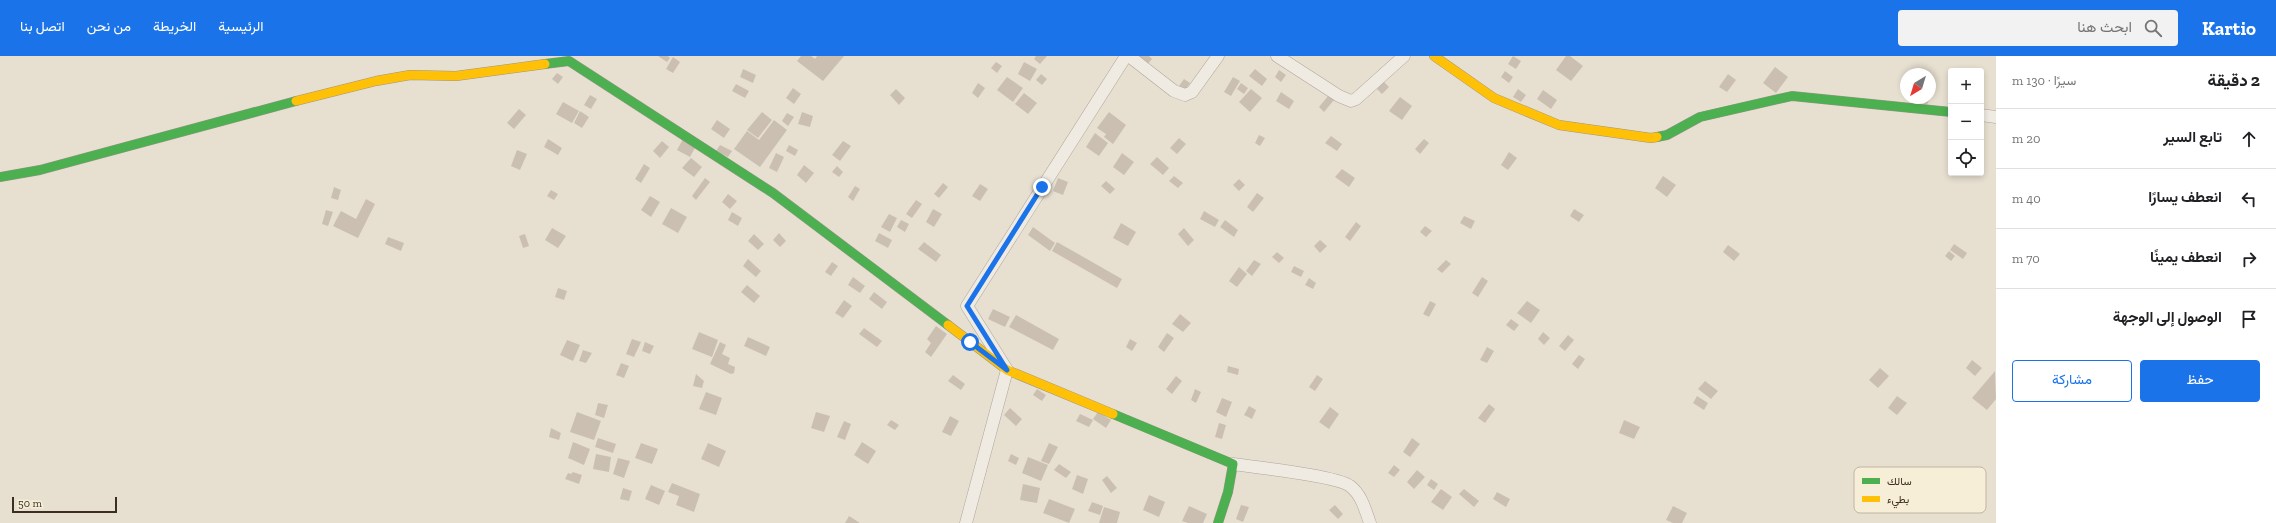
<!DOCTYPE html>
<html lang="ar">
<meta charset="utf-8">
<style>
:root{--surface:#fff;--page:#f2f2f2;--text:#202124;--muted:#757577;--line:#e0e0e0;--accent:#1a73e8}
body{margin:0;font-family:"Zilla Slab",Vazirmatn,serif;background:var(--page);color:var(--text);direction:rtl}
.controls{position:absolute;right:12px;top:12px;display:grid;overflow:hidden;border-radius:4px;box-shadow:0 2px 6px #0003}
.controls button{width:36px;height:36px;display:grid;place-items:center;padding:0;border:0;border-bottom:1px solid var(--line);background:var(--surface);color:var(--text);font:20px sans-serif}
.compass{position:absolute;left:1900px;top:12px;width:36px;height:36px;border-radius:50%;background:var(--surface);box-shadow:0 2px 6px #0003;rotate:218deg}
.scale{position:absolute;left:12px;bottom:10px;width:105px;box-sizing:border-box;padding-left:4px;border:2px solid #3d2e20;border-top:0;font-size:11px;line-height:14px;white-space:nowrap;color:#3d2e20;-webkit-text-stroke:3px #f7eed8;paint-order:stroke}
.stop{position:absolute;width:12px;height:12px;margin:-9px;border:3px solid #1a73e8;border-radius:50%;background:#fff}
.stop.end{background:#1a73e8;border-color:#fff;box-shadow:0 1px 4px #0008}
.list{margin:0;padding:0;list-style:none}
h2{display:flex;justify-content:space-between;align-items:center;height:52px;margin:0;padding:0 16px;font-size:17px}
h2 small{font-size:13px;font-weight:400;color:var(--muted)}
.list li{display:grid;grid-template-columns:26px 1fr auto;gap:12px;align-items:center;box-sizing:border-box;height:60px;padding:0 16px;border-top:1px solid var(--line)}
.list b{display:block;font-size:15px;white-space:nowrap}
.list em{font-size:13px;font-style:normal;color:var(--muted)}
.actions{display:flex;gap:8px;padding:12px 16px}
.actions a{flex:1;padding:9px 0;border:1px solid var(--accent);border-radius:4px;text-align:center;font-size:14px;color:var(--accent)}
.actions .main{background:var(--accent);color:#fff}
.icon{flex:none;width:22px;height:22px;fill:none;stroke:currentColor;stroke-width:2;stroke-linecap:round;stroke-linejoin:round}
.map{position:relative;flex:none;width:1996px;height:467px;overflow:hidden;direction:ltr}
header{display:flex;align-items:center;gap:24px;box-sizing:border-box;height:56px;padding:0 20px;background:var(--accent);color:#fff}
header strong{font-size:19px}
nav{display:flex;gap:22px;margin-inline-start:auto;font-size:14px}
.search{width:280px;height:36px;background:var(--page);display:flex;align-items:center;gap:10px;box-sizing:border-box;padding:0 14px;border-radius:4px;color:var(--muted);font-size:15px}
main{display:flex}
aside{flex:1;background:var(--surface)}
.map>svg:first-child{display:block}
.building{fill:#cbbfb2}
.lines{fill:none;stroke-linecap:round;stroke-linejoin:round}
.street-casing{stroke:#ada599;stroke-width:13}
.fast-casing{stroke:#9c958a;stroke-width:10}
.slow-casing{stroke:#9c958a;stroke-width:10}
.street{stroke:#efebe3;stroke-width:12}
.fast{stroke:#4caf50;stroke-width:9}
.slow{stroke:#ffc107;stroke-width:9}
.route{stroke:#1a73e8;stroke-width:5}
.key{fill:#f7eed8;stroke:#bfb4a1;stroke-width:1}
.key-label{font-size:11px;fill:#3d2e20}
</style>
<header>
<strong>Kartio</strong>
<div class="search"><svg class="icon" aria-label="search" viewBox="0 0 24 24"><circle cx="10" cy="10" r="6"/><path d="M15 15l6 6"/></svg>ابحث هنا</div>
<nav><a>الرئيسية</a><a>الخريطة</a><a>من نحن</a><a>اتصل بنا</a></nav>
</header>
<main>
<aside>
<h2>2 دقيقة<small>سيرًا · 130 m</small></h2>
<ul class="list">
<li><svg class="icon" aria-label="ahead" viewBox="0 0 24 24"><path d="M12 20V5M6 11l6-6 6 6"/></svg><div><b>تابع السير</b></div><em>20 m</em></li>
<li><svg class="icon" aria-label="left" viewBox="0 0 24 24"><path d="M17 20v-9H6M10 6l-5 5 5 5"/></svg><div><b>انعطف يسارًا</b></div><em>40 m</em></li>
<li><svg class="icon" aria-label="right" viewBox="0 0 24 24"><path d="M7 20v-9h11M14 6l5 5-5 5"/></svg><div><b>انعطف يمينًا</b></div><em>70 m</em></li>
<li><svg class="icon" aria-label="arrive" viewBox="0 0 24 24"><path d="M6 21V4h12l-3 4 3 4H6"/></svg><div><b>الوصول إلى الوجهة</b></div></li>
</ul>
<div class="actions"><a class="main">حفظ</a><a>مشاركة</a></div>
</aside>
<div class="map">
<svg width="1996" height="467" viewBox="0 0 1996 467">
<rect width="100%" height="100%" fill="#e7e0d1"/>
<!-- building -->
<g class="building">
<polygon points="658,0 668,0 670,2 667,6"/>
<polygon points="801,0 811,0 815,3 817,0 844,0 823,25 797,5"/>
<polygon points="1036,0 1047,0 1040,8 1034,3"/>
<polygon points="1136,0 1149,0 1152,3 1146,10"/>
<polygon points="1513,0 1521,5 1516,13 1508,8"/>
<polygon points="1566,0 1570,0 1583,10 1571,25 1556,14"/>
<polygon points="673,1 680,6 673,17 666,13"/>
<polygon points="996,6 1002,10 997,17 991,12"/>
<polygon points="1024,6 1037,13 1030,25 1018,18"/>
<polygon points="1775,11 1788,21 1776,37 1763,27"/>
<polygon points="743,13 756,19 753,27 740,21"/>
<polygon points="1255,13 1267,23 1262,30 1249,20"/>
<polygon points="1279,14 1286,19 1281,26 1275,21"/>
<polygon points="1505,15 1513,21 1509,27 1501,21"/>
<polygon points="557,17 563,21 558,28 552,23"/>
<polygon points="1041,18 1047,23 1042,29 1036,24"/>
<polygon points="1728,18 1736,24 1727,36 1719,31"/>
<polygon points="1007,21 1023,32 1013,46 997,34"/>
<polygon points="1233,21 1240,25 1231,40 1224,36"/>
<polygon points="1184,23 1190,27 1185,34 1179,30"/>
<polygon points="1384,26 1389,31 1382,38 1377,33"/>
<polygon points="978,27 985,32 978,42 972,37"/>
<polygon points="1241,27 1248,32 1244,38 1237,33"/>
<polygon points="736,28 749,35 745,42 732,35"/>
<polygon points="793,32 801,38 794,48 786,42"/>
<polygon points="896,33 905,42 899,49 890,39"/>
<polygon points="1251,33 1262,42 1250,56 1239,46"/>
<polygon points="1518,33 1526,39 1521,46 1513,41"/>
<polygon points="1543,34 1557,44 1551,53 1537,43"/>
<polygon points="1281,36 1294,45 1289,53 1276,45"/>
<polygon points="1024,37 1037,47 1028,58 1015,48"/>
<polygon points="590,39 597,43 591,53 584,49"/>
<polygon points="1328,40 1334,44 1324,56 1319,51"/>
<polygon points="1400,41 1412,50 1402,64 1389,55"/>
<polygon points="1918,42 1930,42 1927,49 1917,45"/>
<polygon points="563,46 579,55 572,67 556,58"/>
<polygon points="519,53 526,59 514,73 507,67"/>
<polygon points="580,55 589,61 582,72 574,67"/>
<polygon points="762,56 772,64 758,82 747,74"/>
<polygon points="802,56 813,60 810,71 798,68"/>
<polygon points="1109,56 1126,69 1113,88 1104,81 1106,78 1097,72"/>
<polygon points="787,57 794,61 788,70 782,65"/>
<polygon points="717,64 730,73 724,82 711,73"/>
<polygon points="774,64 787,74 760,111 734,93 747,75 759,84"/>
<polygon points="1095,77 1108,87 1099,100 1086,91"/>
<polygon points="1259,79 1265,82 1260,90 1255,87"/>
<polygon points="1331,80 1342,88 1337,95 1325,87"/>
<polygon points="1179,82 1186,88 1177,98 1170,92"/>
<polygon points="548,83 562,92 558,99 544,91"/>
<polygon points="683,83 696,90 690,101 677,94"/>
<polygon points="1424,83 1429,87 1420,98 1415,93"/>
<polygon points="662,85 669,91 660,102 653,95"/>
<polygon points="843,85 851,90 840,105 832,99"/>
<polygon points="720,89 732,95 728,101 716,95"/>
<polygon points="789,89 798,94 795,100 786,95"/>
<polygon points="517,94 527,98 520,114 511,110"/>
<polygon points="1509,96 1517,102 1508,114 1501,109"/>
<polygon points="776,97 784,101 777,116 769,112"/>
<polygon points="1122,97 1134,106 1124,119 1113,111"/>
<polygon points="1157,101 1169,112 1163,119 1150,108"/>
<polygon points="691,102 702,111 694,121 682,112"/>
<polygon points="644,108 650,112 641,127 635,123"/>
<polygon points="804,109 814,117 806,127 797,119"/>
<polygon points="837,110 843,116 839,121 832,116"/>
<polygon points="1342,113 1355,122 1349,131 1335,121"/>
<polygon points="1174,120 1183,127 1178,132 1169,125"/>
<polygon points="1663,120 1676,129 1667,141 1655,132"/>
<polygon points="705,122 710,126 696,144 692,140"/>
<polygon points="1058,122 1068,126 1063,139 1053,135"/>
<polygon points="1239,123 1245,129 1239,135 1233,129"/>
<polygon points="1106,125 1115,133 1110,138 1101,130"/>
<polygon points="943,127 948,131 939,142 934,138"/>
<polygon points="980,128 988,133 980,145 972,140"/>
<polygon points="855,130 860,133 853,145 848,141"/>
<polygon points="334,131 341,134 338,144 331,142"/>
<polygon points="551,134 558,138 554,144 547,140"/>
<polygon points="1257,137 1264,142 1253,156 1247,151"/>
<polygon points="728,138 737,145 730,153 722,146"/>
<polygon points="650,140 660,146 651,161 641,154"/>
<polygon points="366,143 375,148 358,182 333,170 341,155 356,163"/>
<polygon points="916,144 922,148 912,162 906,158"/>
<polygon points="671,152 687,161 678,177 662,168"/>
<polygon points="933,153 942,158 934,171 926,166"/>
<polygon points="1574,153 1584,159 1579,166 1570,160"/>
<polygon points="326,154 333,156 328,170 322,168"/>
<polygon points="1204,155 1219,164 1215,171 1200,163"/>
<polygon points="732,156 742,162 738,170 728,164"/>
<polygon points="889,158 897,162 890,176 881,171"/>
<polygon points="1464,160 1475,165 1471,173 1460,167"/>
<polygon points="901,164 909,168 905,176 897,171"/>
<polygon points="1225,164 1238,174 1234,181 1220,171"/>
<polygon points="1356,166 1361,170 1350,185 1345,181"/>
<polygon points="1121,167 1136,176 1128,190 1113,182"/>
<polygon points="1425,170 1432,175 1426,181 1420,176"/>
<polygon points="1033,171 1055,187 1050,195 1028,179"/>
<polygon points="552,172 566,180 558,192 545,184"/>
<polygon points="1184,172 1194,184 1188,190 1178,178"/>
<polygon points="779,177 786,185 780,191 773,184"/>
<polygon points="879,177 892,184 888,192 875,185"/>
<polygon points="525,178 529,190 523,192 519,180"/>
<polygon points="754,178 764,188 758,194 748,185"/>
<polygon points="388,181 404,187 401,195 385,188"/>
<polygon points="1320,184 1327,190 1320,197 1314,190"/>
<polygon points="924,186 941,199 936,206 918,193"/>
<polygon points="1057,186 1122,223 1117,232 1052,195"/>
<polygon points="1954,188 1967,197 1963,203 1950,194"/>
<polygon points="1728,189 1740,198 1734,205 1723,196"/>
<polygon points="1949,195 1955,200 1951,205 1945,200"/>
<polygon points="1277,196 1284,202 1279,207 1272,201"/>
<polygon points="748,203 761,215 756,221 743,210"/>
<polygon points="1254,204 1261,208 1252,220 1246,215"/>
<polygon points="1446,204 1451,208 1442,217 1437,213"/>
<polygon points="832,206 838,210 831,220 825,216"/>
<polygon points="1294,210 1304,215 1301,221 1291,216"/>
<polygon points="1239,211 1247,218 1237,231 1229,225"/>
<polygon points="853,221 865,230 860,237 848,229"/>
<polygon points="1482,221 1488,225 1478,241 1472,237"/>
<polygon points="1309,222 1316,227 1313,233 1305,229"/>
<polygon points="747,229 760,240 754,247 741,236"/>
<polygon points="558,232 567,235 564,244 555,241"/>
<polygon points="874,236 887,246 882,253 869,243"/>
<polygon points="844,244 852,250 843,262 835,257"/>
<polygon points="1430,245 1436,248 1429,261 1423,258"/>
<polygon points="1527,245 1540,254 1531,267 1517,257"/>
<polygon points="993,253 1010,261 1005,271 988,263"/>
<polygon points="1180,258 1191,267 1183,276 1172,268"/>
<polygon points="1016,259 1059,283 1053,294 1009,271"/>
<polygon points="1511,263 1519,269 1514,275 1506,269"/>
<polygon points="936,270 947,278 931,301 925,296 931,287 927,283"/>
<polygon points="864,272 882,285 877,291 859,278"/>
<polygon points="699,276 718,284 712,301 692,293"/>
<polygon points="1543,276 1550,282 1544,289 1538,283"/>
<polygon points="1167,277 1174,282 1164,296 1158,291"/>
<polygon points="1568,279 1574,284 1565,295 1559,290"/>
<polygon points="748,281 770,291 766,300 744,290"/>
<polygon points="632,283 641,286 634,301 626,298"/>
<polygon points="1130,283 1137,287 1132,295 1126,291"/>
<polygon points="567,284 580,289 573,305 560,299"/>
<polygon points="645,286 654,290 650,298 642,295"/>
<polygon points="720,286 726,289 722,298 730,302 728,308 735,311 734,317 731,318 710,308"/>
<polygon points="1487,291 1494,295 1487,307 1480,304"/>
<polygon points="583,294 592,297 586,307 579,305"/>
<polygon points="1579,299 1585,303 1578,313 1572,308"/>
<polygon points="1972,304 1982,312 1975,320 1966,312"/>
<polygon points="621,307 629,310 624,322 616,319"/>
<polygon points="1228,310 1239,313 1238,319 1227,316"/>
<polygon points="1880,312 1889,320 1878,332 1869,324"/>
<polygon points="1995,315 1996,343 1987,354 1972,342"/>
<polygon points="696,318 704,325 702,332 693,330"/>
<polygon points="953,319 965,328 961,334 948,325"/>
<polygon points="1317,319 1323,323 1315,335 1309,331"/>
<polygon points="1176,320 1182,325 1172,338 1166,333"/>
<polygon points="1705,325 1718,335 1711,343 1698,333"/>
<polygon points="1037,333 1046,339 1042,345 1033,339"/>
<polygon points="1195,333 1201,336 1196,347 1191,344"/>
<polygon points="706,336 722,342 716,359 699,353"/>
<polygon points="1697,340 1708,347 1704,354 1693,347"/>
<polygon points="1897,340 1907,347 1897,359 1888,352"/>
<polygon points="1222,342 1232,346 1226,361 1216,356"/>
<polygon points="598,347 608,349 604,362 595,359"/>
<polygon points="1489,348 1495,353 1485,367 1478,362"/>
<polygon points="1249,350 1256,354 1252,363 1244,359"/>
<polygon points="1330,351 1339,358 1329,373 1319,366"/>
<polygon points="1010,352 1022,363 1016,370 1004,359"/>
<polygon points="577,356 601,365 594,384 570,376"/>
<polygon points="816,356 830,360 824,376 811,372"/>
<polygon points="1098,356 1111,364 1106,372 1093,363"/>
<polygon points="1080,358 1093,364 1089,371 1076,365"/>
<polygon points="950,360 959,365 951,380 942,376"/>
<polygon points="891,364 899,369 895,374 887,369"/>
<polygon points="1624,364 1640,371 1634,383 1619,377"/>
<polygon points="844,365 851,368 845,384 837,381"/>
<polygon points="1219,367 1226,369 1222,383 1215,381"/>
<polygon points="551,372 561,377 559,384 549,381"/>
<polygon points="598,382 616,388 613,397 595,391"/>
<polygon points="1412,382 1420,388 1410,401 1403,396"/>
<polygon points="573,386 590,393 584,409 568,402"/>
<polygon points="862,386 876,395 868,408 854,399"/>
<polygon points="641,387 658,393 652,408 635,402"/>
<polygon points="708,387 726,395 719,411 701,403"/>
<polygon points="1049,387 1058,391 1049,408 1041,405"/>
<polygon points="596,398 611,401 609,416 593,413"/>
<polygon points="1011,398 1019,402 1016,409 1008,405"/>
<polygon points="1028,401 1048,409 1041,425 1022,417"/>
<polygon points="618,402 630,405 624,422 613,418"/>
<polygon points="1059,408 1071,416 1066,422 1054,414"/>
<polygon points="1394,409 1400,414 1394,421 1388,417"/>
<polygon points="1417,414 1425,421 1414,433 1407,426"/>
<polygon points="573,416 582,419 579,428 565,423 568,417 571,418"/>
<polygon points="1077,419 1088,423 1083,438 1072,433"/>
<polygon points="1107,420 1117,432 1111,437 1102,424"/>
<polygon points="1431,423 1438,428 1434,434 1427,429"/>
<polygon points="672,427 700,438 694,456 676,449 679,440 668,436"/>
<polygon points="1023,428 1040,432 1037,447 1020,444"/>
<polygon points="651,429 665,435 659,449 645,443"/>
<polygon points="623,432 632,435 629,445 620,443"/>
<polygon points="1441,433 1452,441 1443,454 1431,446"/>
<polygon points="1464,433 1479,445 1474,451 1459,438"/>
<polygon points="1497,436 1510,443 1506,451 1493,443"/>
<polygon points="1149,439 1165,446 1159,461 1143,454"/>
<polygon points="1049,443 1075,453 1069,467 1043,457"/>
<polygon points="1092,446 1103,450 1100,459 1088,455"/>
<polygon points="1241,449 1249,451 1243,466 1236,463"/>
<polygon points="1335,449 1343,458 1338,463 1329,454"/>
<polygon points="1189,450 1207,458 1203,467 1188,467 1182,465"/>
<polygon points="1673,450 1687,457 1682,467 1673,467 1666,464"/>
<polygon points="1104,451 1120,456 1117,467 1099,467"/>
<polygon points="849,460 860,467 845,467"/>
</g>
<g class="lines">
<!-- street casing -->
<g class="street-casing">
<g id="street">
<polyline points="1129,0 1174,35 1185,39 1192,36 1218,0"/>
<polyline points="1277,0 1339,40 1351,45 1356,43 1404,0"/>
<polyline points="1981,59 1996,61"/>
<path d="M1233,408C1254,411 1338,420 1350,430C1362,439 1365,454 1370,467"/>
<polyline points="966,467 1007,314 967,250 1126,0"/>
</g>
</g>
<!-- fast casing -->
<g class="fast-casing">
<g id="fast">
<polyline points="545,8 569,5 773,137 948,269"/>
<polyline points="1657,81 1667,79 1700,61 1792,40 1951,56"/>
<polyline points="0,121 40,114 296,45"/>
<polyline points="1113,358 1233,408 1228,436 1218,467"/>
</g>
</g>
<!-- slow casing -->
<g class="slow-casing">
<g id="slow">
<polyline points="1434,0 1494,42 1559,69 1651,82 1657,81"/>
<polyline points="296,45 376,25 410,19 456,20 545,8"/>
<polyline points="948,269 1007,314 1113,358"/>
</g>
</g>
<!-- street -->
<use href="#street" class="street"/>
<!-- fast -->
<use href="#fast" class="fast"/>
<!-- slow -->
<use href="#slow" class="slow"/>
</g>
<g class="lines">
<!-- route -->
<polyline class="route" points="970,286 1007,314 967,250 1042,131"/>
</g>
<!-- legend -->
<rect x="1854" y="411" width="132" height="46" rx="6" class="key"/>
<rect x="1862" y="422" width="18" height="6" fill="#4caf50"/>
<rect x="1862" y="440" width="18" height="6" fill="#ffc107"/>
<g class="key-label">
<text x="1887" y="429">سالك</text>
<text x="1887" y="447">بطيء</text>
</g>
</svg>
<div class="controls">
<button>+</button>
<button>−</button>
<button><svg class="icon" aria-label="locate" viewBox="0 0 24 24"><circle cx="12" cy="12" r="6"/><path d="M12 2v4M12 18v4M2 12h4M18 12h4"/></svg></button>
</div>
<svg class="compass" viewBox="-18 -18 36 36"><path d="M0-13l5 13h-10z" fill="#e53935"/><path d="M0 13l5-13h-10z" fill="#757577"/></svg>
<div class="scale">50 m</div>
<div class="stop" style="left:970px;top:286px"></div>
<div class="stop end" style="left:1042px;top:131px"></div>
</div>
</main>
